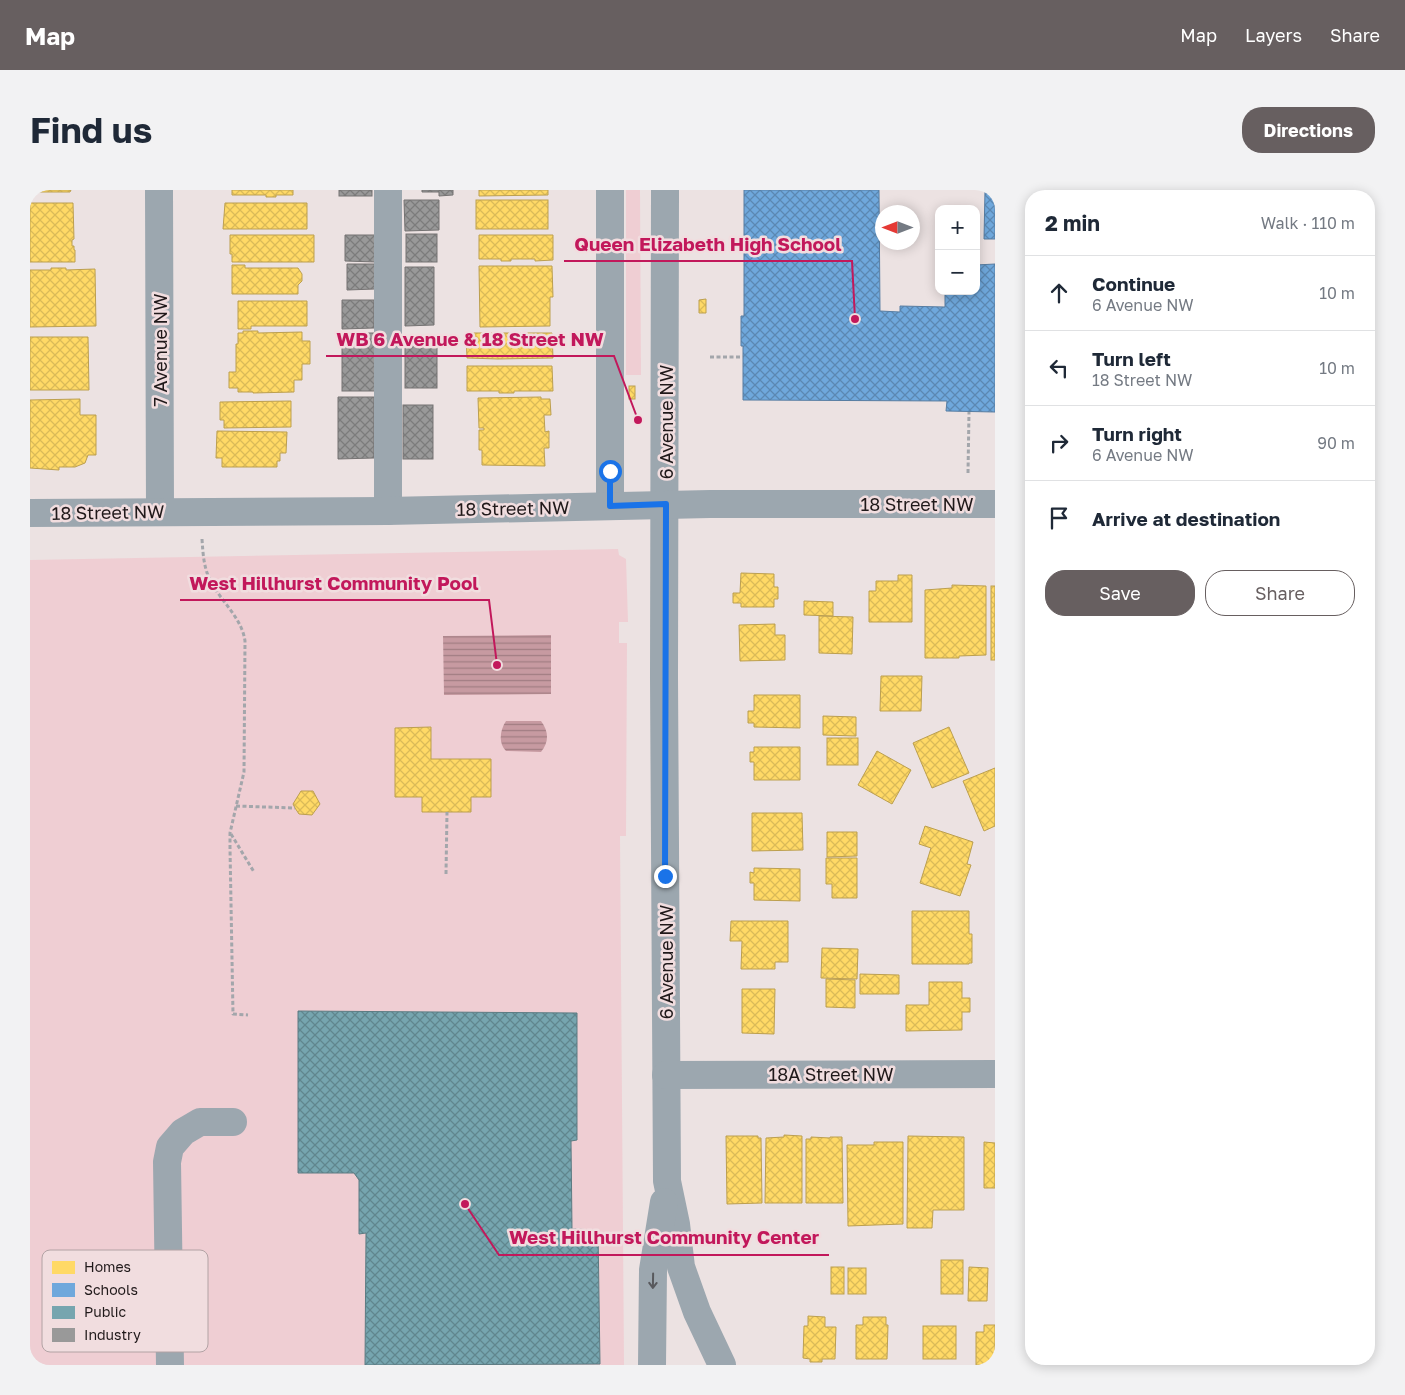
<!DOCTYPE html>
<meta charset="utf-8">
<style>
:root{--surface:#fff;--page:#f2f2f3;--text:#1f2937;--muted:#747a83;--line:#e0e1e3;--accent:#675f60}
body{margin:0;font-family:"Golos Text",sans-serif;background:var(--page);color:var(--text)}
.controls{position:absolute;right:15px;top:15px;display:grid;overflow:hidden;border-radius:10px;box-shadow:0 2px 12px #0003}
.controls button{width:45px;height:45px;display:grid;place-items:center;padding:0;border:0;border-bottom:1px solid var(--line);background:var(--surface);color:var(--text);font:25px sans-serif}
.compass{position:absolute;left:845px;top:15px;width:45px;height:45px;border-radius:50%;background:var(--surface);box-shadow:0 2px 12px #0003;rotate:270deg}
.stop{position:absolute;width:15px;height:15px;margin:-11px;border:4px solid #1a73e8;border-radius:50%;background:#fff}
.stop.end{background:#1a73e8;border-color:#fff;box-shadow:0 1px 5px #0008}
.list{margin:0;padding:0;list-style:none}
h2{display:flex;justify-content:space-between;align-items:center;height:65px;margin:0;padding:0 20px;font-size:21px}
h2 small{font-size:16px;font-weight:400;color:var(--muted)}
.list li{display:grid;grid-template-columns:32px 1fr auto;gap:15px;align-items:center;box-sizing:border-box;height:75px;padding:0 20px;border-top:1px solid var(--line)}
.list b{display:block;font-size:19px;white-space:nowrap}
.list p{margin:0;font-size:16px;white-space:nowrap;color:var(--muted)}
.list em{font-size:16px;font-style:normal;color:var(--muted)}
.actions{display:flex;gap:10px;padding:15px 20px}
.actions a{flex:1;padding:11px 0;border:1px solid var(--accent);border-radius:20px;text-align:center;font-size:18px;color:var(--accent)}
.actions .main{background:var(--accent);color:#fff}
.icon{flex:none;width:28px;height:28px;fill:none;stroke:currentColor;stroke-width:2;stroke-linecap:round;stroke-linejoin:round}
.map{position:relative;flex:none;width:965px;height:1175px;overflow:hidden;border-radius:20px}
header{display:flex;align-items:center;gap:30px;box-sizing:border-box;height:70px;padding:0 25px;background:var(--accent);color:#fff}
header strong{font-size:24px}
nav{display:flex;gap:28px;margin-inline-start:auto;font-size:18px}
.intro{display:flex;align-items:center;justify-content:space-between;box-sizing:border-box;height:120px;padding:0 30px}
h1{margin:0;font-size:35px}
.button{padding:12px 22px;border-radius:20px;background:var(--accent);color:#fff;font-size:18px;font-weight:700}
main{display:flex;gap:30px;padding:0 30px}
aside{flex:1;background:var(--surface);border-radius:20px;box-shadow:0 2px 12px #0003}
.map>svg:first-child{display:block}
.green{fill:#efced3}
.water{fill:url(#water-rules)}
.homes{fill:url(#homes-cross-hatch);stroke:#bc9f4f}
.schools{fill:url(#schools-cross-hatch);stroke:#577da2}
.public{fill:url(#public-cross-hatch);stroke:#5c7b82}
.industry{fill:url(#industry-cross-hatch);stroke:#757373}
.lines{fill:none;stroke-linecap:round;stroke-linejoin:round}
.path{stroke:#a3a6ab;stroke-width:3;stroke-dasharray:4 2.5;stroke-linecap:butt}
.minor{stroke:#9ca7af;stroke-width:28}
.oneway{stroke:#58595d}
.route{stroke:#1a73e8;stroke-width:6}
.labels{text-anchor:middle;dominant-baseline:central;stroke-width:5;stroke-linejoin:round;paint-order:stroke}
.street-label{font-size:18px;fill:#20191a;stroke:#f1dddf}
.key{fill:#f1dddf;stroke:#b2a2a4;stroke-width:1}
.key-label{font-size:14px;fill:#20191a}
.leader{fill:none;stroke:#c2185b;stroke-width:2}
.callout-dot{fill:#c2185b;stroke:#f1dddf;stroke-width:2}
.callout-label{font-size:19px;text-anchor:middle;font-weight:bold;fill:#c2185b;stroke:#f1dddf;stroke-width:5;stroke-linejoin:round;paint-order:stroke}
</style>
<header>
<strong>Map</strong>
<nav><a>Map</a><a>Layers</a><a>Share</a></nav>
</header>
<div class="intro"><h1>Find us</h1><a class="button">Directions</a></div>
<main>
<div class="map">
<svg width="965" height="1175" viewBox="0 0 965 1175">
<defs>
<pattern id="water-rules" width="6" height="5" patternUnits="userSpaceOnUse" patternTransform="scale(1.25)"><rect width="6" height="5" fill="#c79aa1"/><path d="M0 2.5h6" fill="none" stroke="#a17d82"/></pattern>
<pattern id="homes-cross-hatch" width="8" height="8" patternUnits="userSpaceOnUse" patternTransform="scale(1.25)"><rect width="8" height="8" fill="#ffd966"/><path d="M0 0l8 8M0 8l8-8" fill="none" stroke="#daba58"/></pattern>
<pattern id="schools-cross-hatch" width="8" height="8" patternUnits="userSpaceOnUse" patternTransform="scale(1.25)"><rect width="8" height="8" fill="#6fa8dc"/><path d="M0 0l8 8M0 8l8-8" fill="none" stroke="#5b88b2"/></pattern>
<pattern id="public-cross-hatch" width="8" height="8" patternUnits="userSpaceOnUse" patternTransform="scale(1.25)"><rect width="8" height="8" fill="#76a5af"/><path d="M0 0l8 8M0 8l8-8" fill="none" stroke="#60868e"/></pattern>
<pattern id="industry-cross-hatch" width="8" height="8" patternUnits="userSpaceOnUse" patternTransform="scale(1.25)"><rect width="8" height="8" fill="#999"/><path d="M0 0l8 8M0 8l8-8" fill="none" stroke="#7c7c7c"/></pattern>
</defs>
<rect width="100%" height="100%" fill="#ece2e2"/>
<!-- green -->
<g class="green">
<polygon points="596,0 610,0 611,185 596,185"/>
<polygon points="588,359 589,365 596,369 598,432 589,432 589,453 597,453 596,646 590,646 594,1175 0,1175 0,370"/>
</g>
<!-- water -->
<g class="water">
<polygon points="521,445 521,504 414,505 413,446"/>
<path d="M476,531H511C519,542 519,552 511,562L476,561C468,553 470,540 476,531Z"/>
</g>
<!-- homes -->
<g class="homes">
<polygon points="2,0 41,0 40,2 2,2"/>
<polygon points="202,0 263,0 263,5 246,5 246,7 236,7 236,5 202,5"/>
<polygon points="449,0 518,0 518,5 449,6"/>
<rect x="446" y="10" width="72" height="29"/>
<polygon points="0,13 43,13 44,49 42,50 42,56 44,56 44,60 45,60 45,72 0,72"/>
<polygon points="195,13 277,13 277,39 193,39"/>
<polygon points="200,45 284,45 284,72 202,72 202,64 200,64"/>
<polygon points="449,45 523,45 523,70 505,71 505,69 481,69 481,71 471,71 471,69 449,69"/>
<polygon points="202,75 215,75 215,78 268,78 272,84 272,91 268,95 268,104 202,104"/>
<polygon points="449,76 522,76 523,107 520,107 520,136 450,137"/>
<polygon points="21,78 36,78 36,80 65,79 66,136 0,137 0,80 21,80"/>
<polygon points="676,109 676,123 669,123 669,110"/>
<polygon points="208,111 277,111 277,136 221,136 221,139 208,139"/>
<polygon points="213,141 228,141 228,143 272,142 272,151 280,151 280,174 272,174 272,190 264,190 264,202 223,203 223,202 208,202 208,198 199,198 199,182 206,182 206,154 208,154 208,143 213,143"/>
<polygon points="436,143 522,143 523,168 468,169 437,168"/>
<polygon points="0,147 58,147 59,200 0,200"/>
<polygon points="437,176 522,176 523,201 484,201 484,203 469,203 469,201 437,201"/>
<rect x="599" y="196" width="6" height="13"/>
<polygon points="511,207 511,209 520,209 521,225 514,225 515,242 519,241 519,258 514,258 515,276 452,275 452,260 449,260 449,240 454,240 454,238 449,238 448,208"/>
<polygon points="50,209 50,225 66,225 66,265 58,265 55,273 45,277 29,277 29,280 0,278 0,210"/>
<polygon points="261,211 261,237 194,238 194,230 190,230 190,212"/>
<polygon points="187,241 257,242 256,263 250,263 250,271 247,271 247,277 192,277 192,268 186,268"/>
<polygon points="711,383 744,384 744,397 748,397 748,409 744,409 744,417 711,417 711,413 703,413 703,403 710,403"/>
<polygon points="868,385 882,385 882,432 839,432 839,401 846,401 846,391 868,391"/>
<polygon points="922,395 956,396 956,465 929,466 929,468 895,468 895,400 922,398"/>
<rect x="961" y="396" width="4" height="74"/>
<polygon points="774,411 803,412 803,426 774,425"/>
<polygon points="789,426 823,427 822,464 789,463"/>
<polygon points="745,434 745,445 755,445 755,470 710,471 709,435"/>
<polygon points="851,486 892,486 891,521 850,521"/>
<polygon points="724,505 770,505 770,538 724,537 724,533 718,533 718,521 724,521"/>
<polygon points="793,526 826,527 826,546 793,545"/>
<polygon points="401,537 401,569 461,569 461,607 441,607 441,622 392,622 392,607 365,607 365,538"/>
<polygon points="919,537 939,583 902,598 883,553"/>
<rect x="797" y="548" width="31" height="27"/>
<polygon points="724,557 770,557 770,590 724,590 724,572 720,572 720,562 724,562"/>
<polygon points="847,561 881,580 862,614 828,595"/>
<polygon points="965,578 965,636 954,641 933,591"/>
<polygon points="271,601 283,601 290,614 282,625 269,624 265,618 263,614"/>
<polygon points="722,623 772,623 773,660 722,661"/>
<polygon points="895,636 943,652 937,674 941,675 930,706 890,693 901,658 889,654"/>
<polygon points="797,642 827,642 827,666 797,667"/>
<polygon points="796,668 827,668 827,708 802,708 802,694 796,694"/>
<polygon points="724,678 770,679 770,711 724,710 724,693 720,693 720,682 724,683"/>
<polygon points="882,721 939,721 939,744 942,744 942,773 939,773 939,774 882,774"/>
<polygon points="701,731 758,731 758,772 745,772 745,779 711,779 712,751 700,751"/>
<polygon points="792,758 828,759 827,789 791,788"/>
<polygon points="830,784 869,785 869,804 830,804"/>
<polygon points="796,789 825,790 825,818 796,817"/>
<polygon points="899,792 932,792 932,808 940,808 940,822 932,822 932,840 876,841 876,815 899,815"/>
<polygon points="712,799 745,799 744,844 712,843"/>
<polygon points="754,945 772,946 772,1013 735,1013 736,948 754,947"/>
<polygon points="696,946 728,946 728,948 731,948 732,1013 697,1014"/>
<polygon points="878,946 934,947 934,1020 903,1020 902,1038 877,1038"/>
<polygon points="781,947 800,948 800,947 812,947 813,1013 776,1013 776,949 781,949"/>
<polygon points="844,952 873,952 873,1034 818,1036 817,955 844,955"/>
<polygon points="954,952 965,953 965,998 954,998"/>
<rect x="911" y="1070" width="22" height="34"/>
<rect x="801" y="1077" width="13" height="27"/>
<polygon points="939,1077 958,1078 957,1111 938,1111"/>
<rect x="818" y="1078" width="18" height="26"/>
<polygon points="778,1126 795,1127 795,1137 806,1137 805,1169 792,1169 792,1172 780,1172 780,1169 773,1168 774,1136 778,1136"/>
<polygon points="833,1127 856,1127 856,1135 858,1135 857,1169 826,1169 826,1135 833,1135"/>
<polygon points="954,1135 965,1135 965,1175 946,1175 946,1142 954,1142"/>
<rect x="893" y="1136" width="33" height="33"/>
</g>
<!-- schools -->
<g class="schools">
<polygon points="714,0 849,0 850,121 870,122 870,116 915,117 915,101 946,101 946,75 965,74 965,222 916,221 917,211 713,210 713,156 711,156 711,126 714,126"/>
<polygon points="955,0 965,0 965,49 954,49"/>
</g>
<!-- public -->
<polygon class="public" points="268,821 547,823 547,950 541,951 542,1039 568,1040 570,1174 335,1175 336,1043 329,1044 329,990 324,983 268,983"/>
<!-- industry -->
<g class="industry">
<rect x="309" y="0" width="33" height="6"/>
<polygon points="392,0 423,0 423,5 409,6 409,2 392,2"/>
<polygon points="374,10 409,10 409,40 375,41"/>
<rect x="376" y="44" width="31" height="28"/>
<polygon points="315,45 346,45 346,72 315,71"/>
<polygon points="317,74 345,74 345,99 317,100"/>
<polygon points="375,77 404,77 404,135 375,136"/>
<polygon points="312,110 344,110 344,138 312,139"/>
<rect x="312" y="143" width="34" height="58"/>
<rect x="375" y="147" width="32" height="51"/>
<polygon points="308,207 344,207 344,268 308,269"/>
<rect x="373" y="215" width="30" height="54"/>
</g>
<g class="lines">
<!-- path -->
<g class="path">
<polyline points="680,167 713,167"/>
<polyline points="938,283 939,222"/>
<path d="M172,349C173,365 174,380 182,394C193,413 212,429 215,451L214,582L200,643V658L203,824L218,825"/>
<polyline points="206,616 265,618"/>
<polyline points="201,644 224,682"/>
<polyline points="416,684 417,622"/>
</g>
<!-- minor -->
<g class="minor">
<polyline points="129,0 130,321"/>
<polyline points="580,0 580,316"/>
<polyline points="635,0 634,488 637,991 646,1034 651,1077 667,1122 692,1175"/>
<polyline points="358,321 358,0"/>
<polyline points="0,323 358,321 680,314 965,314"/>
<polyline points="636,885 965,884"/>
<polyline points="140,1175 137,972 140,957 153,942 170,932 203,932"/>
<polyline points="622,1175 623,1080 634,1012"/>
</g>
</g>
<!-- one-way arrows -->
<defs><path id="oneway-shaft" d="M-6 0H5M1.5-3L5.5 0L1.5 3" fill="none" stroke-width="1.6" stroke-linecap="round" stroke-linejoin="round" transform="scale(1.25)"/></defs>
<use class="oneway" href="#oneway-shaft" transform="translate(623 1091) rotate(91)"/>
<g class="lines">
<!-- route -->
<polyline class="route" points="580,281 580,316 636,314 635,686"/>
</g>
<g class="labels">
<!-- street labels -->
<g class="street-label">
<text transform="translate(130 160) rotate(-90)">7 Avenue NW</text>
<text transform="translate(636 232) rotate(-90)">6 Avenue NW</text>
<text x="887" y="314">18 Street NW</text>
<text transform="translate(483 318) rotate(-1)">18 Street NW</text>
<text transform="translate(78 322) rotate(-1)">18 Street NW</text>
<text transform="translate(636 772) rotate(-90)">6 Avenue NW</text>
<text x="801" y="884">18A Street NW</text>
</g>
</g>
<!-- legend -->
<rect x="12" y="1060" width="166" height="102" rx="8" class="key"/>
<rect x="22" y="1071" width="23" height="13" fill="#ffd966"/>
<rect x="22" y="1093" width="23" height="14" fill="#6fa8dc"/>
<rect x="22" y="1116" width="23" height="13" fill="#76a5af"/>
<rect x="22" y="1138" width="23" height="14" fill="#999"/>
<g class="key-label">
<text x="54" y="1082">Homes</text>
<text x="54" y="1105">Schools</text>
<text x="54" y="1127">Public</text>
<text x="54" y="1150">Industry</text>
</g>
<!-- callouts -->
<path class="leader" d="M825 129L822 71H534M608 230L584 166H296M467 475L459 410H150M435 1014L469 1065H799"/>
<g class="callout-dot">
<circle cx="825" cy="129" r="5"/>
<circle cx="608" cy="230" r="5"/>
<circle cx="467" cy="475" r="5"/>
<circle cx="435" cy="1014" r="5"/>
</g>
<g class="callout-label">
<text x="678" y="61">Queen Elizabeth High School</text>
<text x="440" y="156">WB 6 Avenue &amp; 18 Street NW</text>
<text x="304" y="400">West Hillhurst Community Pool</text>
<text x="634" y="1054">West Hillhurst Community Center</text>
</g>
</svg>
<div class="controls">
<button>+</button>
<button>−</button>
</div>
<svg class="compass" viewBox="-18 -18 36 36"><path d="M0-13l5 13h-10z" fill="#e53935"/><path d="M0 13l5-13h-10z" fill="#747a83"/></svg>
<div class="stop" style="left:580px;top:281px"></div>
<div class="stop end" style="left:635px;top:686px"></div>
</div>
<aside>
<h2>2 min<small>Walk · 110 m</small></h2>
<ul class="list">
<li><svg class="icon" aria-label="ahead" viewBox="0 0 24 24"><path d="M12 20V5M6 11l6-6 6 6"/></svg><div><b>Continue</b><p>6 Avenue NW</p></div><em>10 m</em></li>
<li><svg class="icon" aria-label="left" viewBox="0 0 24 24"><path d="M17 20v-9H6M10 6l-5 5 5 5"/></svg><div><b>Turn left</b><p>18 Street NW</p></div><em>10 m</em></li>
<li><svg class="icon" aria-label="right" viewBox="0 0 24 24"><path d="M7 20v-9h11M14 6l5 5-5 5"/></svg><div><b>Turn right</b><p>6 Avenue NW</p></div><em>90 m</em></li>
<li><svg class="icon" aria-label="arrive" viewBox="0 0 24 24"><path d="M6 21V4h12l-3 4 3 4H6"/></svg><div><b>Arrive at destination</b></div></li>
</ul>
<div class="actions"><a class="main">Save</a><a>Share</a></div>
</aside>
</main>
